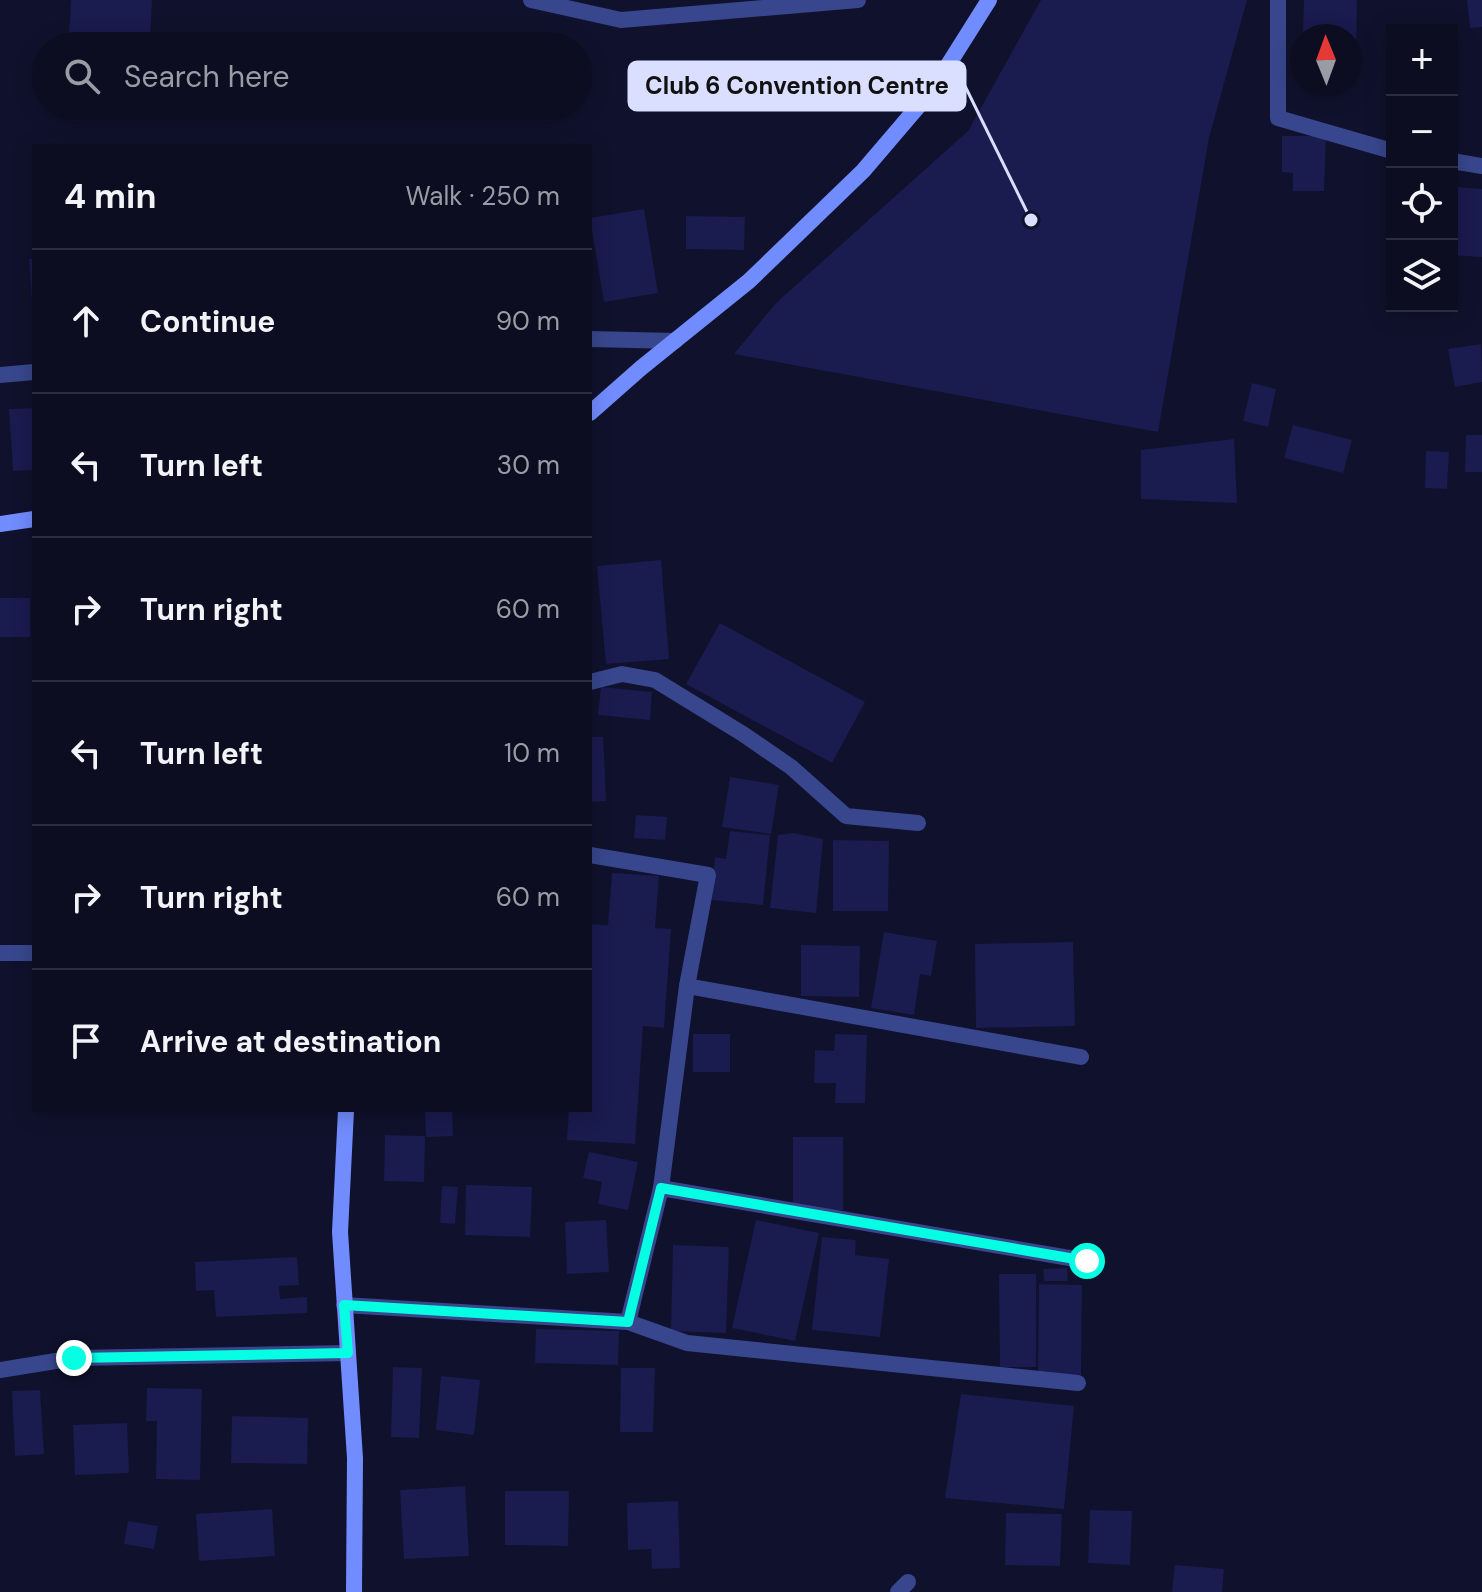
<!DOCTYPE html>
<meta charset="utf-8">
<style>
:root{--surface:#0c0d21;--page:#1a1b2e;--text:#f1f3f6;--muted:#9a9ca5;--line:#2c2d3f}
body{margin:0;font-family:"DM Sans",sans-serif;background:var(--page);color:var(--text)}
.controls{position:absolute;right:24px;top:24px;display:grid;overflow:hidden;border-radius:0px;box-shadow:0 4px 20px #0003}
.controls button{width:72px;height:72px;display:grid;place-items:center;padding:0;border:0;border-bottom:2px solid var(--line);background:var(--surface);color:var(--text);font:40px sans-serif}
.compass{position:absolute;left:1290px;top:24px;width:72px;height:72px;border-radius:50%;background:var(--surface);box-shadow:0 4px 20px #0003;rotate:359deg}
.stop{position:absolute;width:24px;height:24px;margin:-18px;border:6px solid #06ffe2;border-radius:50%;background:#fff}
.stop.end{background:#06ffe2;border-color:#fff;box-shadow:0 2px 8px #0008}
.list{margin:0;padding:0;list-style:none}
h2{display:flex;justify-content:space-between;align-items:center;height:104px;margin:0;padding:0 32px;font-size:34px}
h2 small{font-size:26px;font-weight:400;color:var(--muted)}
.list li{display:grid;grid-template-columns:52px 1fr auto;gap:24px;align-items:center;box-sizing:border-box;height:144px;padding:0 32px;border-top:2px solid var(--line)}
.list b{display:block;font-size:30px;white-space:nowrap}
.list em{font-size:26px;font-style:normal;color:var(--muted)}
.icon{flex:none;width:44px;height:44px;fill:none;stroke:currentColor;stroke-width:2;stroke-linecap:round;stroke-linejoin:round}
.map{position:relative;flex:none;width:1482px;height:1592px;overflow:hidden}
.search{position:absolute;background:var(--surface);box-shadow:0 4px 20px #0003;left:32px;top:32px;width:560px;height:88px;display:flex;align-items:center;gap:20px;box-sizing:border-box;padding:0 28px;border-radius:44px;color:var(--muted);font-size:30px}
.panel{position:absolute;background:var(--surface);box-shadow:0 4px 20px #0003;left:32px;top:144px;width:560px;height:968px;border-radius:0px}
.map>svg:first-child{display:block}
.building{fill:#1a1b4e}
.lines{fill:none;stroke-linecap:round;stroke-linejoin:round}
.street{stroke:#38478d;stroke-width:16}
.secondary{stroke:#718cff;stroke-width:16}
.route{stroke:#06ffe2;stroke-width:10}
.leader{fill:none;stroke:#dadeff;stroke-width:3}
.callout-dot{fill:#dadeff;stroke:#10112c;stroke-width:3}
.callout{fill:#dadeff;stroke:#dadeff;stroke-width:3}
.callout-label{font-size:24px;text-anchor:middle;font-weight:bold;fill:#111}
</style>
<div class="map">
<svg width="1482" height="1592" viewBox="0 0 1482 1592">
<rect width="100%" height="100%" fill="#10112c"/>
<!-- building -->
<g class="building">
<polygon points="71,0 152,0 150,38 69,34"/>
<polygon points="1041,0 1247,0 1209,138 1158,432 734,354 776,303 968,131"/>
<polygon points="1304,0 1357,0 1356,54 1350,54 1350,36 1303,36"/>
<polygon points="1467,0 1482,0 1482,27 1470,28"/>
<polygon points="1452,91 1457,91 1455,140 1452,140"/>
<polygon points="1282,136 1326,136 1324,191 1293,191 1293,173 1282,172"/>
<polygon points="1457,187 1482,189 1482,257 1452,255"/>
<polygon points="644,209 658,293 604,302 590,218"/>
<polygon points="686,216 745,217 744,250 686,249"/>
<polygon points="29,259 34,259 34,301 32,301"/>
<polygon points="1481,344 1482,382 1455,387 1448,349"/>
<polygon points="1252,383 1276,389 1268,427 1243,421"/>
<polygon points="34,408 34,470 13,471 9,409"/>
<polygon points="1293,425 1352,440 1343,473 1284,458"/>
<polygon points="1466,435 1482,435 1482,472 1465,472"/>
<polygon points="1234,439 1237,503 1141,499 1141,450"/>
<polygon points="1426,451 1449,452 1447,489 1425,488"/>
<polygon points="661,560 669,659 606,664 597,566"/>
<rect x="0" y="598" width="30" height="39"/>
<polygon points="720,623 865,702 832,763 686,684"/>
<polygon points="601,687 652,692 650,720 598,715"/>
<polygon points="590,737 603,737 606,801 590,802"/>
<polygon points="730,777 779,785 771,834 722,827"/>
<polygon points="636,815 667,817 665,840 634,838"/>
<polygon points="730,831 770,835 763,905 711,900 715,857 726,859"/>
<polygon points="793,833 823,839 816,913 770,908 778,835"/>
<polygon points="833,840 889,841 888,911 833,911"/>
<polygon points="612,873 659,876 655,928 671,929 664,1028 643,1026 635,1144 567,1140 569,1110 590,1110 590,924 608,925"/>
<polygon points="884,932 937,941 931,976 920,974 914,1015 871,1008"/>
<polygon points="1073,942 1075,1026 976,1028 975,944"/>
<polygon points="801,945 860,946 859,997 801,996"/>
<rect x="693" y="1034" width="37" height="38"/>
<polygon points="835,1034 867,1035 865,1103 835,1103 836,1083 814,1083 815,1050 834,1051"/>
<polygon points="425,1110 452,1110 453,1136 426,1137"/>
<polygon points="385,1135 425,1136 424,1182 384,1181"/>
<rect x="793" y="1137" width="50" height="73"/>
<polygon points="589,1152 638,1162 628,1210 598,1204 602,1182 583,1178"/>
<polygon points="466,1185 532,1187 530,1237 465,1235"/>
<polygon points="442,1186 458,1187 455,1224 440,1223"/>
<polygon points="606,1220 609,1272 567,1274 565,1222"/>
<polygon points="756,1220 819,1233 795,1341 732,1328"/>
<polygon points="822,1237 856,1240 855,1255 889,1259 880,1337 812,1330"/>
<polygon points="673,1245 729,1247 726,1333 671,1331"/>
<polygon points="297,1257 299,1285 279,1286 280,1299 307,1297 307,1313 216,1317 214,1290 196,1291 195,1262"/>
<polygon points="1067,1268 1068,1281 1044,1281 1043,1269"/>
<polygon points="999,1274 1036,1274 1036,1367 1000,1367"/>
<polygon points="1039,1284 1082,1285 1081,1375 1038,1374"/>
<polygon points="536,1329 619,1331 618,1365 535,1363"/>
<polygon points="393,1367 422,1368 419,1438 391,1437"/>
<polygon points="621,1368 655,1368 653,1432 620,1432"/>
<polygon points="441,1376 480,1380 474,1435 436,1430"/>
<polygon points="147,1388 202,1389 200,1480 156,1479 157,1421 146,1421"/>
<polygon points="40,1390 44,1454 15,1456 12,1391"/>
<polygon points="961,1394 1074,1406 1064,1509 945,1498"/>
<polygon points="232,1416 308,1418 307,1464 231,1463"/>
<polygon points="127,1423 129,1473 75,1475 73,1425"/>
<polygon points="465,1486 469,1556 404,1559 400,1490"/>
<polygon points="505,1491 569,1491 568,1546 505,1545"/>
<polygon points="678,1501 680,1568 652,1569 651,1549 628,1550 627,1503"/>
<polygon points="272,1509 275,1556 199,1561 196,1514"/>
<polygon points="1090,1510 1132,1511 1130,1565 1088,1563"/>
<polygon points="1006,1513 1062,1514 1060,1566 1005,1565"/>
<polygon points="128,1521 158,1526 154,1549 124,1544"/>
<polygon points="1175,1565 1224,1569 1222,1592 1172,1592"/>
</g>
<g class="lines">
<!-- street -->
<g class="street">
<polyline points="531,0 621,20 858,0"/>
<polyline points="1278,0 1278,118 1392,151"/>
<polyline points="1452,161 1482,166"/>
<polyline points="590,339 675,341"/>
<polyline points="0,375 34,372"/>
<polyline points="590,682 622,674 655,680 743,734 791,767 846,816 918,823"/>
<polyline points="590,855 708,875 687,986 661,1188 628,1322"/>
<polyline points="0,953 34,953"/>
<polyline points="687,986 1081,1057"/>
<polyline points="661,1188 1087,1261"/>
<polyline points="344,1305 628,1322 687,1343 1078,1383"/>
<polyline points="0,1370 74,1358 348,1353"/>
<polyline points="898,1592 908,1582"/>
</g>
<!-- secondary -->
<g class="secondary">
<polyline points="590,413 641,368 749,281 863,171 933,89 989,0"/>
<polyline points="0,524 34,519"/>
<polyline points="346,1110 340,1232 355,1458 354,1592"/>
</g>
</g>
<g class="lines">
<!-- route -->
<polyline class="route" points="74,1358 348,1353 344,1305 628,1322 661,1188 1087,1261"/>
</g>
<!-- callouts -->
<path class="leader" d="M1031 220L965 86"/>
<circle class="callout-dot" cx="1031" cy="220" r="8"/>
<rect class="callout" x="629" y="62" width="336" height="48" rx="8"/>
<g class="callout-label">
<text x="797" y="94">Club 6 Convention Centre</text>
</g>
</svg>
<div class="controls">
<button>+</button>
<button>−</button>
<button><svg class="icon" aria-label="locate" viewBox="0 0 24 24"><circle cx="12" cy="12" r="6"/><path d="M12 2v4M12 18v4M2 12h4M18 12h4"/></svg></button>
<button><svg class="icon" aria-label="layers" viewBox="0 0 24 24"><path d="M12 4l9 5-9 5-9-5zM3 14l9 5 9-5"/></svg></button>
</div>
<svg class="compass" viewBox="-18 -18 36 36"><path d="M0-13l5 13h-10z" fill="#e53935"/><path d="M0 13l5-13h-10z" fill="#9a9ca5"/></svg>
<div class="stop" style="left:1087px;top:1261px"></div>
<div class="stop end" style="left:74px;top:1358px"></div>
<div class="search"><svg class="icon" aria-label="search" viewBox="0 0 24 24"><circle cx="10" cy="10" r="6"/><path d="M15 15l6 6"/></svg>Search here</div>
<section class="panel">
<h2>4 min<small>Walk · 250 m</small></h2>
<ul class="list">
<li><svg class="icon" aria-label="ahead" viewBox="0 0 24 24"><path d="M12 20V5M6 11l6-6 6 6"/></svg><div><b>Continue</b></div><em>90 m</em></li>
<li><svg class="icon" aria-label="left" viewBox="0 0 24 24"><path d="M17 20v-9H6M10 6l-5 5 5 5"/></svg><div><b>Turn left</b></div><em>30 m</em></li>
<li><svg class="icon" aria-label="right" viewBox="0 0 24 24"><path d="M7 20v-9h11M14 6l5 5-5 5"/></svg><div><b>Turn right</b></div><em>60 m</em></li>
<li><svg class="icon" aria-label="left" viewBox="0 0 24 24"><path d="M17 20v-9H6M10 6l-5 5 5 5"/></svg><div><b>Turn left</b></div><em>10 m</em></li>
<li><svg class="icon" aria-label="right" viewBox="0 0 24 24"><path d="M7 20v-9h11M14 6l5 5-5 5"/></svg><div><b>Turn right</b></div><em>60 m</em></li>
<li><svg class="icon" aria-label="arrive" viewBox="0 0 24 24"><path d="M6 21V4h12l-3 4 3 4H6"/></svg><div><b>Arrive at destination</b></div></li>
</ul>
</section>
</div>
